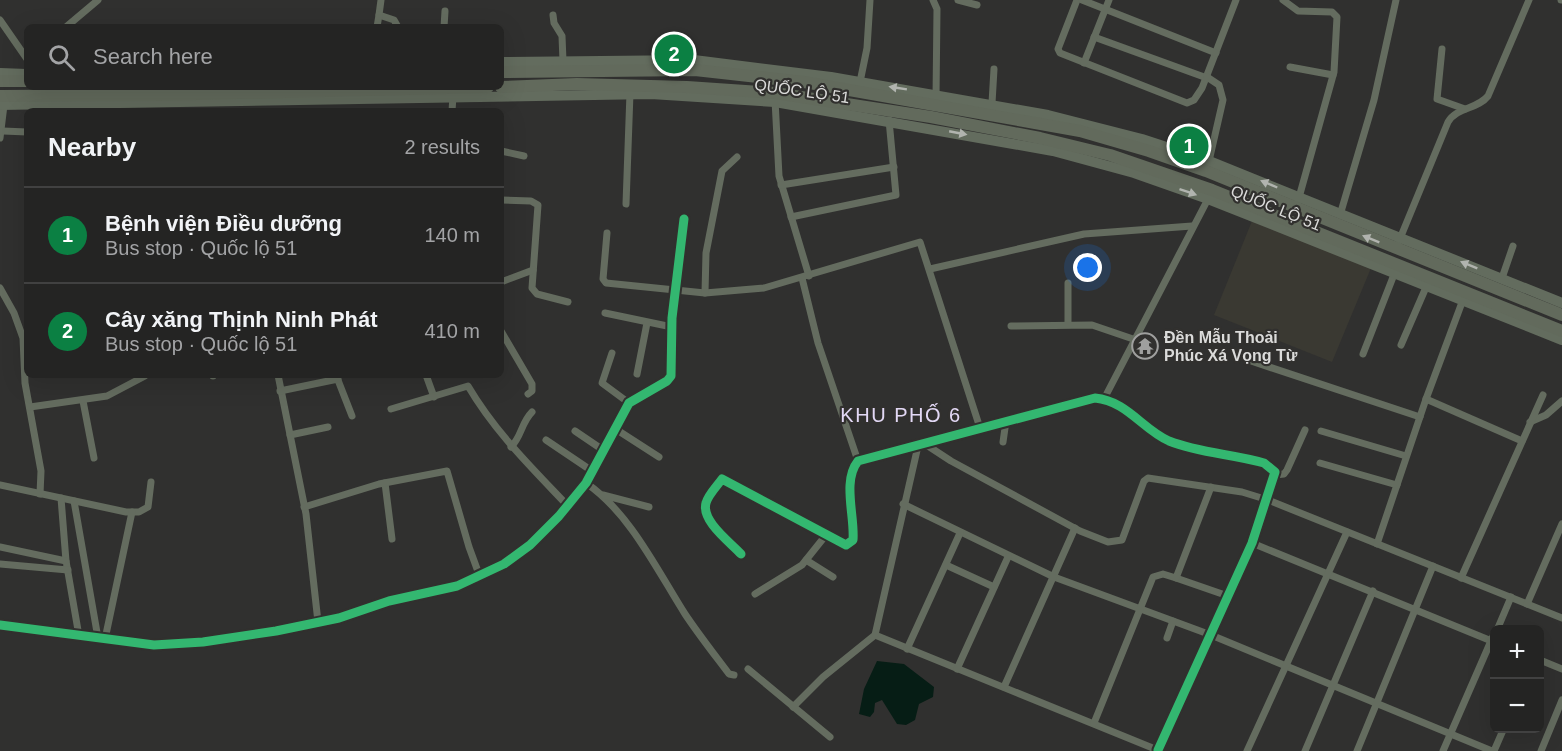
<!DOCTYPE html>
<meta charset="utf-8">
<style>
:root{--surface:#242423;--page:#303030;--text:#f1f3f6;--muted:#a3a4a6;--line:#414141;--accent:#0b8043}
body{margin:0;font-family:Helvetica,sans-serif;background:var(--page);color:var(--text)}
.controls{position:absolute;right:18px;bottom:18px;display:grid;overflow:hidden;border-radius:9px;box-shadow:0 6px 24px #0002}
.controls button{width:54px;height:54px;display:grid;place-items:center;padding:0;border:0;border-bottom:2px solid var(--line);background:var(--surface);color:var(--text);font:30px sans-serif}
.you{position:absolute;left:1088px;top:268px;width:21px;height:21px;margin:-15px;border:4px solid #fff;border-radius:50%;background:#1a73e8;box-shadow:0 0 0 9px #1a73e833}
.badge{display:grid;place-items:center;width:39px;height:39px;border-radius:50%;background:var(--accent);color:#fff;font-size:20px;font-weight:700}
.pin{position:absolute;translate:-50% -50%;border:3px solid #fff;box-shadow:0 2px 6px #0006}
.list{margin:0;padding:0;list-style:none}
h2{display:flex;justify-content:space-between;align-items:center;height:78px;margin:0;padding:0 24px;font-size:26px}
h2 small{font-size:20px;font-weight:400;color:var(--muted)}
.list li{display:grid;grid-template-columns:39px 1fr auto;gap:18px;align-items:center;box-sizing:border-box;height:96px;padding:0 24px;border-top:2px solid var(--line)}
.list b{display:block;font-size:22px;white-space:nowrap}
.list p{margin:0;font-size:20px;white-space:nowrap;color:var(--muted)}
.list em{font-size:20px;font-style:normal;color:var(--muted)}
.icon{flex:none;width:33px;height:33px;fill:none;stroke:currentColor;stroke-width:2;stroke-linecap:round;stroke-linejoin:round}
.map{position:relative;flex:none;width:1562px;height:751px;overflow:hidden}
.search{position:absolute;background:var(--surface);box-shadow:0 6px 24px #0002;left:24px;top:24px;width:480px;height:66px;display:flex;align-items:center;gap:15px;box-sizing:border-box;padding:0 21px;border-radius:9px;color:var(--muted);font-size:22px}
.panel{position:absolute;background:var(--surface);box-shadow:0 6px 24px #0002;left:24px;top:108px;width:480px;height:270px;border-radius:9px}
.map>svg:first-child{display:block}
.built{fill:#3a3932}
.water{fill:#061d15}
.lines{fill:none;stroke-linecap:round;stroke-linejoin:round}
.minor{stroke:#646c5f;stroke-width:7}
.primary{stroke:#636c5e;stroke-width:10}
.trunk{stroke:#626a5c;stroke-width:12}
.cycleway-casing{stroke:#31302e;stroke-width:13}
.cycleway{stroke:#33b770;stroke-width:9}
.oneway{fill:#b1b4af}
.oneway2{fill:#b1b3ae}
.labels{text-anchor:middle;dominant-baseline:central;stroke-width:4.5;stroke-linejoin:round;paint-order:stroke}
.street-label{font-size:16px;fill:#dbdbda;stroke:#31302e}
.poi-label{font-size:16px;font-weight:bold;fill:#dbdbda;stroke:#31302e;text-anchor:start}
.quarter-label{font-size:20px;letter-spacing:1.5px;fill:#e2d8f5;stroke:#31302e}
</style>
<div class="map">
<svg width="1562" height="751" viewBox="0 0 1562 751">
<rect width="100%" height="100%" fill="#30302f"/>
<!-- built -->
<polygon class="built" points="1252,221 1371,268 1332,362 1214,315"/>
<!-- water -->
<polygon class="water" points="877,661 904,664 934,687 933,697 919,704 915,720 906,725 897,724 882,700 875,703 874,712 870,717 859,714 864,689"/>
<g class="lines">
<!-- minor -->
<g class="minor">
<polyline points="381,0 379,15 394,20 398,27"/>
<polyline points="933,0 937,9 936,98"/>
<polyline points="958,0 977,5"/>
<polyline points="1077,0 1058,49 1060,53 1187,103 1194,100 1202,88 1236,0"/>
<polyline points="1082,0 1216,53"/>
<polyline points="1283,0 1298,11 1332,12 1337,17 1334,72 1298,201"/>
<polyline points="1561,0 1562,0"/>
<polyline points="553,15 554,23 562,36 563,61"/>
<polyline points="0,20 27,59"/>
<polyline points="66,27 98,0"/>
<polyline points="377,27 379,15"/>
<polyline points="444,27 445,11"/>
<polyline points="1094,37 1207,78"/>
<polyline points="1442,49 1437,99 1465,109"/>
<polyline points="1084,63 1109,0"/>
<polyline points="1290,67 1333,75"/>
<polyline points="1207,77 1219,85 1223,100 1209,161"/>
<polyline points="860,82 867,48 870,0"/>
<polyline points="775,100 779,176 809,276"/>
<polyline points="992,103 994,69"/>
<polyline points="452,111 453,96"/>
<polyline points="3,131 27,132"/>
<polyline points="0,138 4,105"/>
<polyline points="501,151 524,156"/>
<polyline points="781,185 894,167"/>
<polyline points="501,200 531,201 538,205 532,288 537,294 568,302"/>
<polyline points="626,204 630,93"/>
<polyline points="1340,215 1374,100 1396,0"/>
<polyline points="791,217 896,195 889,120"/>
<polyline points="607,233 603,279 606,283 705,293 764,288 920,242 980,428"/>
<path d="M1399,241L1448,122C1457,107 1478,109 1488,96L1529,0"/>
<polyline points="930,269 1084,234 1192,226"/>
<polyline points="802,278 818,343 858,461"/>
<polyline points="1502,278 1513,246"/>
<polyline points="501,282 533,270"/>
<polyline points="0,288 14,313 23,338 25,383 41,471 40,494"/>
<polyline points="705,293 706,253 722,171 737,157"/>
<polyline points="605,313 672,327"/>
<polyline points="1068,324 1068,283"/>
<polyline points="1011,326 1092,325 1136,340"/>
<polyline points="501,331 532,384 532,391 528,394"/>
<polyline points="1401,345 1427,285"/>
<polyline points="612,353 602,383 629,403"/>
<polyline points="1363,354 1395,272"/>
<polyline points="1248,360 1420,417"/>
<polyline points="637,374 647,323"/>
<polyline points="213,375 213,376"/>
<polyline points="278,375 306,514 318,622"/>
<polyline points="336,375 352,416"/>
<polyline points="426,375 434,397"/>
<polyline points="280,391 338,379"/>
<polyline points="1104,399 1208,199"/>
<polyline points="1426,399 1522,441"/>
<polyline points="83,401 94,458"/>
<polyline points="30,407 107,396 145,376"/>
<path d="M391,409L468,386C495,432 531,467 567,505"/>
<polyline points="1530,422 1546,415 1562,401"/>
<polyline points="614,428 659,457"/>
<polyline points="575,431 603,450"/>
<polyline points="1321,431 1406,456"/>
<polyline points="290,435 328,427"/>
<polyline points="546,440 592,471"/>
<polyline points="1003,442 1006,421"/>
<polyline points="925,444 951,461 1080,531 1108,542 1122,540 1144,481 1148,478 1242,492 1268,500 1562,618"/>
<path d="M511,447C522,436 521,423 532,412"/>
<polyline points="1320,463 1397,485"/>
<polyline points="1275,475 1284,474 1287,470 1305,430"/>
<polyline points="385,483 392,539"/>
<path d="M586,483C630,513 657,570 685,614C699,635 714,654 729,674L734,675"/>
<polyline points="0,485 126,512 139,512 148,507 151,482"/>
<polyline points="603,495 649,507"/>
<polyline points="61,498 66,561"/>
<polyline points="74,501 98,638"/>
<polyline points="903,504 1054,577 1211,635 1492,751"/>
<polyline points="304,507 379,484 447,471 469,547 480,577"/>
<polyline points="1252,543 1494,642"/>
<polyline points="1377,544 1426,399 1464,297"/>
<polyline points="0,547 66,561 79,636"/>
<path d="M741,554C730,542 701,521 706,503C708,495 717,486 722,479L846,545L853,540C855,516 842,481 858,461L1095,398C1127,401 1142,429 1169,441C1199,453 1233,454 1264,463L1275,472L1252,543L1158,750"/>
<polyline points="806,560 833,577"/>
<polyline points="0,564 68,570"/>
<polyline points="946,565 994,587"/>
<polyline points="1176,578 1228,596"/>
<polyline points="1461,578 1543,395"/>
<polyline points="755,594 802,565 826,535"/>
<polyline points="1527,604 1562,524"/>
<polyline points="0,625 154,645 203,642 276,631 339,618 389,601 457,586 504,564 530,545 559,516 586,483 629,403 667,381 671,376 672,318 684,219"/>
<polyline points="1497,630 1511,597"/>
<polyline points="875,635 1160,751"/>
<polyline points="1167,638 1173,621"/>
<polyline points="105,639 132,512"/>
<polyline points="907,649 960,533"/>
<polyline points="1540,660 1562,669"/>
<polyline points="748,669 830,737"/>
<polyline points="957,669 1008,557"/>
<polyline points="1004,687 1075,528"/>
<polyline points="793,707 823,677 875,635 918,446"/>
<polyline points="1094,723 1153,577 1163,574 1176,578 1211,487"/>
<polyline points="1247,751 1347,532"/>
<polyline points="1305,751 1373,591"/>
<polyline points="1357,751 1433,566"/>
<polyline points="1443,751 1494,634"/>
<polyline points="1494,751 1504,728"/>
<polyline points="1541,751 1562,700"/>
</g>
<!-- primary -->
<g class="primary">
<polyline points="501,62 694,60 831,77 1048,115 1142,139 1209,161 1562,303"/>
<polyline points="0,73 27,74"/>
<polyline points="0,105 651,94 775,102 1053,151 1134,173 1208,199 1562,340"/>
</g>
<!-- trunk -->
<g class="trunk">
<polyline points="501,72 695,70 804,82 1080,131 1149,151 1206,171 1562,315"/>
<polyline points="0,81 27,81"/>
<polyline points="501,87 577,84 687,87 775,93 931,117 1040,138 1110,155 1212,190 1562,331"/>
<polyline points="0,96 156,95 488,87"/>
</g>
<!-- cycleway casing -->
<g class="cycleway-casing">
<g id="cycleway">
<path d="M741,554C730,542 701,521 706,503C708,495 717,486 722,479L846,545L853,540C855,516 842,481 858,461L1095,398C1127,401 1142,429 1169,441C1199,453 1233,454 1264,463L1275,472L1252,543L1158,750"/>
<polyline points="0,625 154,645 203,642 276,631 339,618 389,601 457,586 504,564 530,545 559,516 586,483 629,403 667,381 671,376 672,318 684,219"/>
</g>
</g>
<!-- cycleway -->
<use href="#cycleway" class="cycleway"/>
</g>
<!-- one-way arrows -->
<defs><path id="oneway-solid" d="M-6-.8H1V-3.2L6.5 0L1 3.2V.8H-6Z" transform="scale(1.5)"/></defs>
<g class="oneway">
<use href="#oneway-solid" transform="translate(898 88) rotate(-171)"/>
<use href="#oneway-solid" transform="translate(958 133) rotate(11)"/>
<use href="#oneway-solid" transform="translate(1269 184) rotate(-157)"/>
<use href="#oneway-solid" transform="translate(1188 192) rotate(19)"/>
<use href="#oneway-solid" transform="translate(1469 265) rotate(-158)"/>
</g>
<use class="oneway2" href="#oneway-solid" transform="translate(1371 239) rotate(-158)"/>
<!-- icons -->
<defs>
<g id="temple-ring" transform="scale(1.35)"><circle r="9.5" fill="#31302e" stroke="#9f9f9e" stroke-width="1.5"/><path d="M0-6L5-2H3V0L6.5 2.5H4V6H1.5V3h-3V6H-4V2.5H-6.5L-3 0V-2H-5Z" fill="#9f9f9e"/></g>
</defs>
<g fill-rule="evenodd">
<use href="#temple-ring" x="1145" y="346"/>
</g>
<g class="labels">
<!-- street labels -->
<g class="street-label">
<text transform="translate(802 91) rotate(8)">QUỐC LỘ 51</text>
<text transform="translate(1276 208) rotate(22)">QUỐC LỘ 51</text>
</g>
<!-- poi labels -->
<g class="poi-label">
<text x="1164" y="337">Đền Mẫu Thoải<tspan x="1164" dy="18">Phúc Xá Vọng Từ</tspan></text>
</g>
<!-- quarter labels -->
<g class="quarter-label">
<text x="901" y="415">KHU PHỐ 6</text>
</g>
</g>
</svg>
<div class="controls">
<button>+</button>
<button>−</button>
</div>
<div class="you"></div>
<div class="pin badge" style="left:1189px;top:146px">1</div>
<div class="pin badge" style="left:674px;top:54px">2</div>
<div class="search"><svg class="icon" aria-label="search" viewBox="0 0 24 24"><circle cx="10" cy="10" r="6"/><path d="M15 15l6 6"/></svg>Search here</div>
<section class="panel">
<h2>Nearby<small>2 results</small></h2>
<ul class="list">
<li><span class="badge">1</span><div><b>Bệnh viện Điều dưỡng</b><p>Bus stop · Quốc lộ 51</p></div><em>140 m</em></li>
<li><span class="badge">2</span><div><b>Cây xăng Thịnh Ninh Phát</b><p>Bus stop · Quốc lộ 51</p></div><em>410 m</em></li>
</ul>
</section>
</div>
